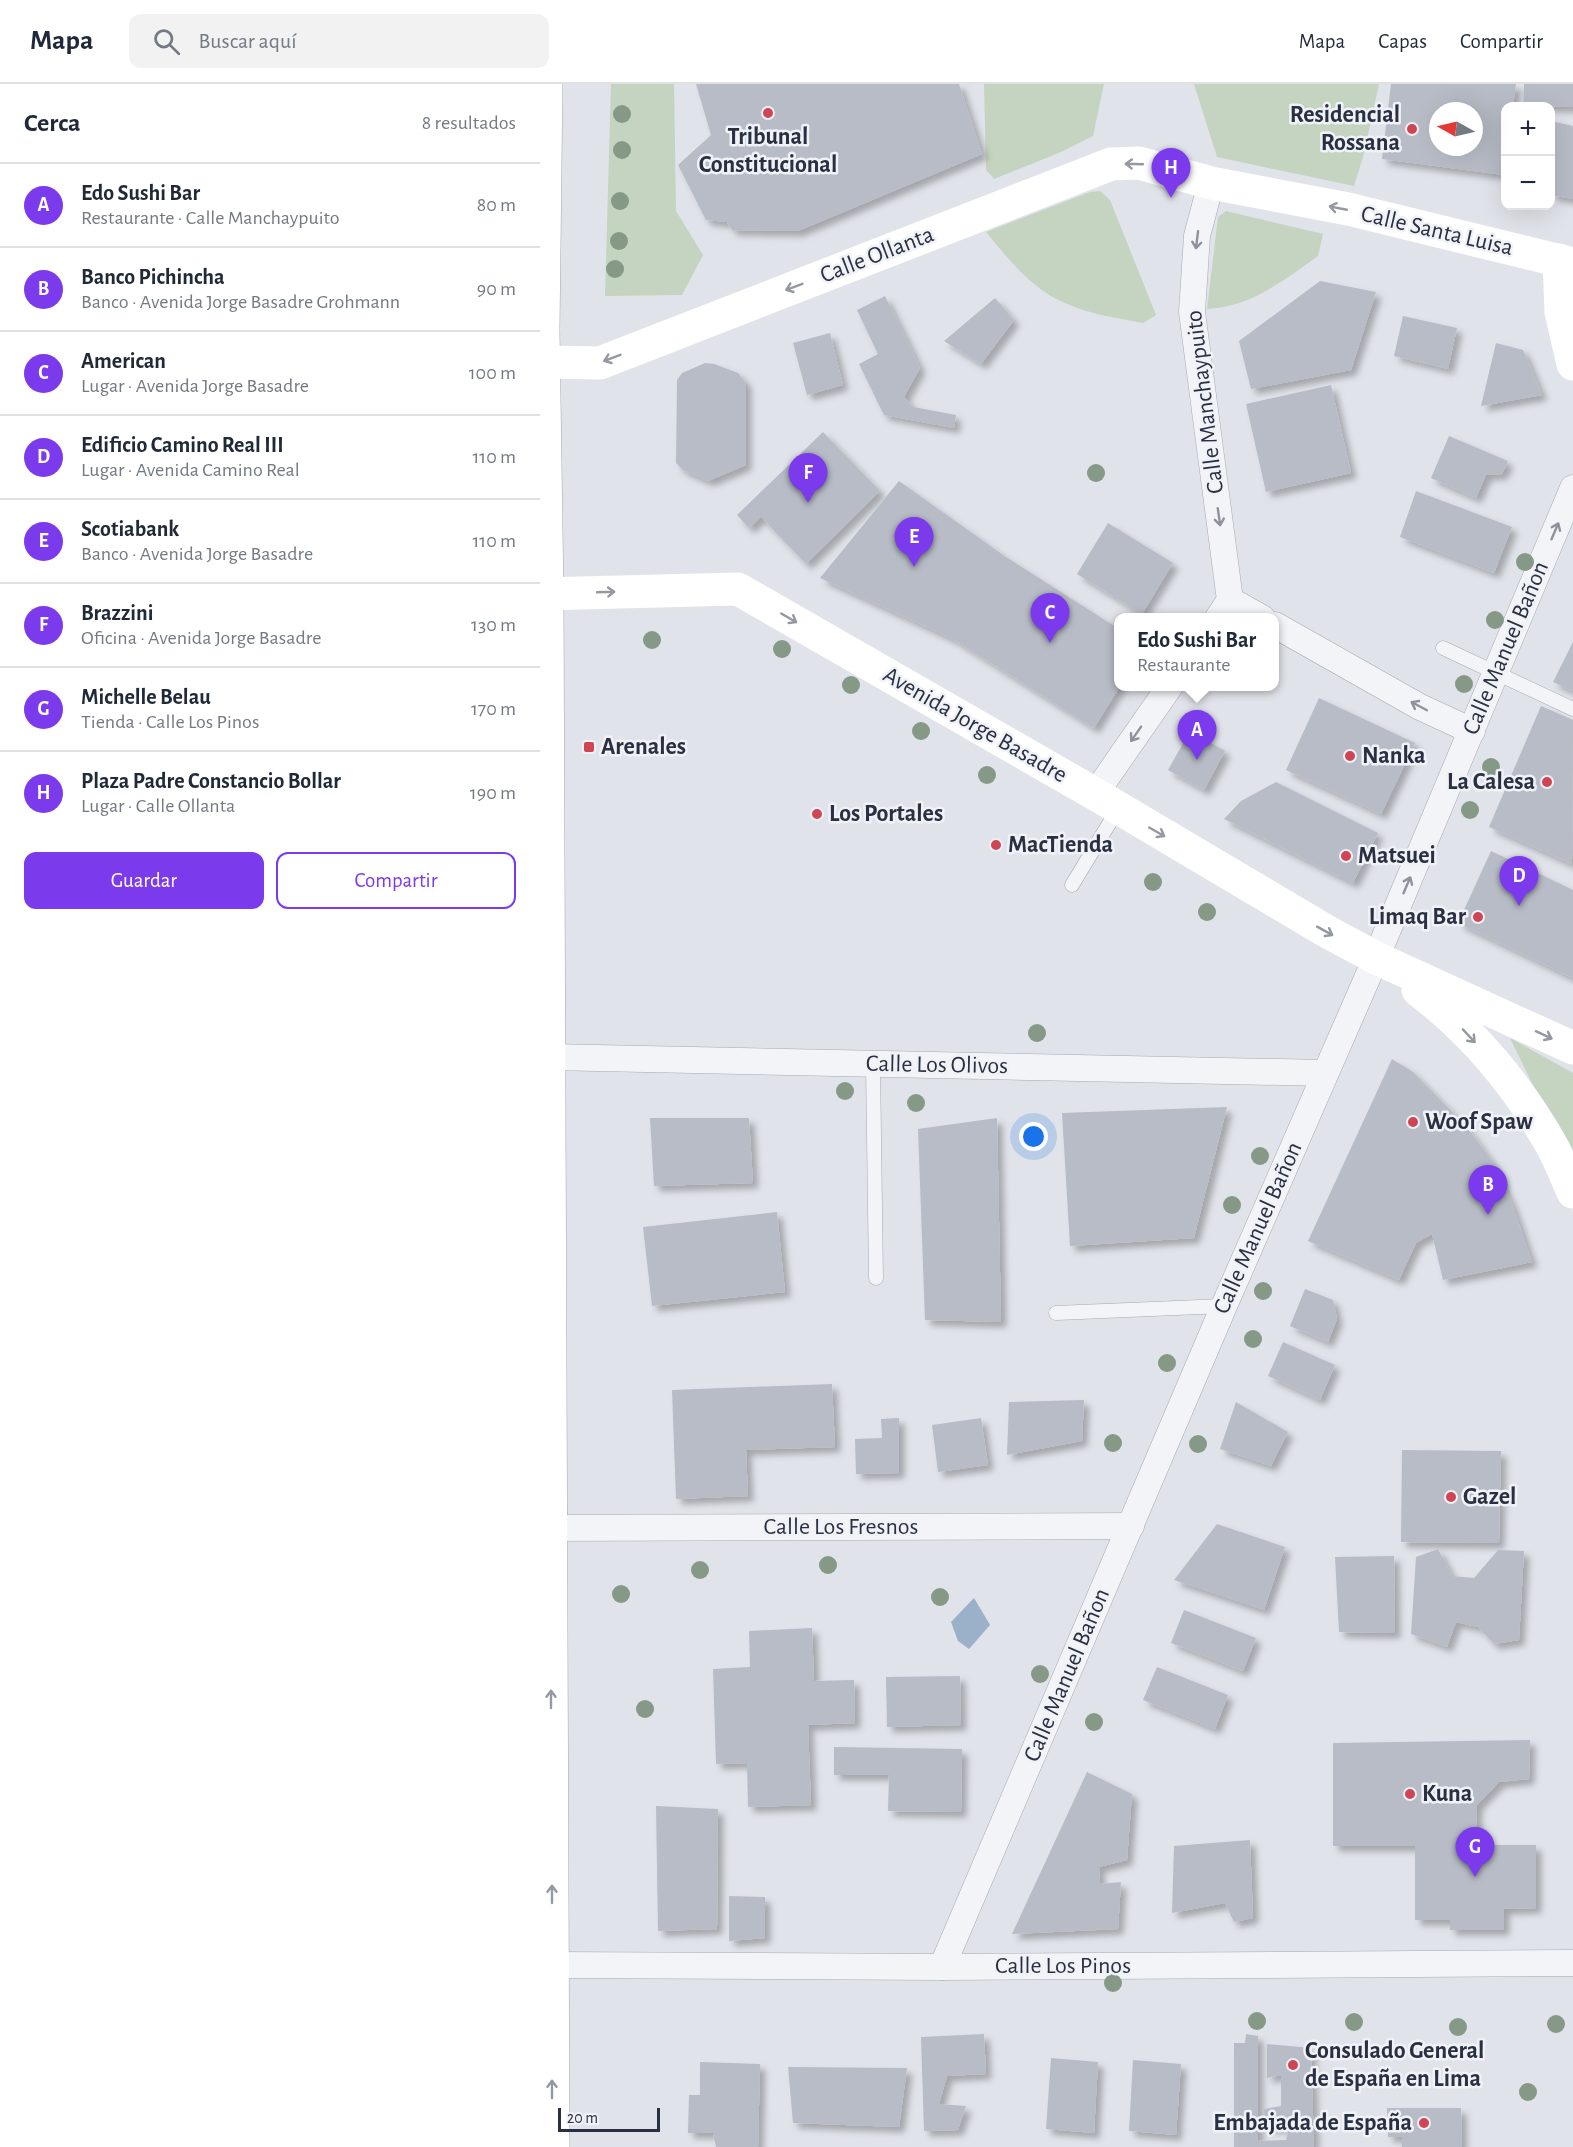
<!DOCTYPE html>
<html lang="es">
<meta charset="utf-8">
<style>
:root{--surface:#fff;--page:#f2f2f3;--text:#1f2937;--muted:#747a83;--line:#e0e1e3;--accent:#7c3aed}
body{margin:0;font-family:"Alegreya Sans",sans-serif;background:var(--page);color:var(--text)}
.controls{position:absolute;right:18px;top:18px;display:grid;overflow:hidden;border-radius:12px;box-shadow:0 6px 24px #0002}
.controls button{width:54px;height:54px;display:grid;place-items:center;padding:0;border:0;border-bottom:2px solid var(--line);background:var(--surface);color:var(--text);font:30px sans-serif}
.compass{position:absolute;left:889px;top:18px;width:54px;height:54px;border-radius:50%;background:var(--surface);box-shadow:0 6px 24px #0002;rotate:278deg}
.scale{position:absolute;left:18px;bottom:15px;width:102px;box-sizing:border-box;padding-left:6px;border:3px solid #293041;border-top:0;font-size:16px;line-height:21px;white-space:nowrap;color:#293041;-webkit-text-stroke:4px #f0f2f7;paint-order:stroke}
.you{position:absolute;left:494px;top:1053px;width:21px;height:21px;margin:-15px;border:4px solid #fff;border-radius:50%;background:#1a73e8;box-shadow:0 0 0 9px #1a73e833}
.badge{display:grid;place-items:center;width:39px;height:39px;border-radius:50%;background:var(--accent);color:#fff;font-size:20px;font-weight:700}
.pin{position:absolute;translate:-50% -50px;filter:drop-shadow(0 2px 3px #0008)}
.pin::after{content:'';position:absolute;top:32px;width:21px;height:18px;background:inherit;clip-path:polygon(0 0,100% 0,50% 100%)}
.popup{position:absolute;left:574px;top:529px;width:165px;height:78px;box-sizing:border-box;display:grid;place-content:center;border-radius:12px;background:var(--surface);filter:drop-shadow(0 2px 4px #0005);font-size:20px;white-space:nowrap;color:var(--muted)}
.popup b{font-size:22px;color:var(--text)}
.popup::after{content:'';position:absolute;left:50%;top:100%;margin-left:-12px;border:12px solid transparent;border-top-color:var(--surface)}
.list{margin:0;padding:0;list-style:none}
h2{display:flex;justify-content:space-between;align-items:center;height:78px;margin:0;padding:0 24px;font-size:26px}
h2 small{font-size:20px;font-weight:400;color:var(--muted)}
.list li{display:grid;grid-template-columns:39px 1fr auto;gap:18px;align-items:center;box-sizing:border-box;height:84px;padding:0 24px;border-top:2px solid var(--line)}
.list b{display:block;font-size:22px;white-space:nowrap}
.list p{margin:0;font-size:20px;white-space:nowrap;color:var(--muted)}
.list em{font-size:20px;font-style:normal;color:var(--muted)}
.actions{display:flex;gap:12px;padding:18px 24px}
.actions a{flex:1;padding:14px 0;border:2px solid var(--accent);border-radius:12px;text-align:center;font-size:21px;color:var(--accent)}
.actions .main{background:var(--accent);color:#fff}
.icon{flex:none;width:33px;height:33px;fill:none;stroke:currentColor;stroke-width:2;stroke-linecap:round;stroke-linejoin:round}
.map{position:relative;flex:none;width:1033px;height:2063px;overflow:hidden}
header{display:flex;align-items:center;gap:36px;box-sizing:border-box;height:84px;padding:0 30px;background:var(--surface);border-bottom:2px solid var(--line)}
header strong{font-size:28px}
nav{display:flex;gap:33px;margin-inline-start:auto;font-size:21px}
.search{width:420px;height:54px;background:var(--page);display:flex;align-items:center;gap:15px;box-sizing:border-box;padding:0 21px;border-radius:12px;color:var(--muted);font-size:22px}
main{display:flex}
aside{flex:1;background:var(--surface)}
.map>svg:first-child{display:block}
.green{fill:#c5d3c1}
.water{fill:#9bb0c9}
.building{fill:#b7bcc6;fill-rule:evenodd;filter:url(#shadow)}
.lines{fill:none;stroke-linecap:round;stroke-linejoin:round}
.lane-casing{stroke:#a5aab3;stroke-width:15}
.street-casing{stroke:#a5aab3;stroke-width:27}
.primary-casing{stroke:#9fa7b5;stroke-width:34}
.lane{stroke:#f3f4f7;stroke-width:14}
.street{stroke:#f3f4f7;stroke-width:26}
.secondary{stroke:#fff;stroke-width:33}
.primary{stroke:#fff;stroke-width:33}
.tree{fill:#869987}
.oneway{stroke:#9498a0}
.oneway2{stroke:#8e929c}
.poi-dot{fill:#cf4553;stroke:#f0f2f7;stroke-width:2}
.labels{text-anchor:middle;dominant-baseline:central;stroke-width:5;stroke-linejoin:round;paint-order:stroke}
.poi-label{font-size:24px;font-weight:bold;fill:#293041;stroke:#f0f2f7;text-anchor:start}
.street-label{font-size:24px;fill:#293041;stroke:#f0f2f7}
</style>
<header>
<strong>Mapa</strong>
<div class="search"><svg class="icon" aria-label="search" viewBox="0 0 24 24"><circle cx="10" cy="10" r="6"/><path d="M15 15l6 6"/></svg>Buscar aquí</div>
<nav><a>Mapa</a><a>Capas</a><a>Compartir</a></nav>
</header>
<main>
<aside>
<h2>Cerca<small>8 resultados</small></h2>
<ul class="list">
<li><span class="badge">A</span><div><b>Edo Sushi Bar</b><p>Restaurante · Calle Manchaypuito</p></div><em>80 m</em></li>
<li><span class="badge">B</span><div><b>Banco Pichincha</b><p>Banco · Avenida Jorge Basadre Grohmann</p></div><em>90 m</em></li>
<li><span class="badge">C</span><div><b>American</b><p>Lugar · Avenida Jorge Basadre</p></div><em>100 m</em></li>
<li><span class="badge">D</span><div><b>Edificio Camino Real III</b><p>Lugar · Avenida Camino Real</p></div><em>110 m</em></li>
<li><span class="badge">E</span><div><b>Scotiabank</b><p>Banco · Avenida Jorge Basadre</p></div><em>110 m</em></li>
<li><span class="badge">F</span><div><b>Brazzini</b><p>Oficina · Avenida Jorge Basadre</p></div><em>130 m</em></li>
<li><span class="badge">G</span><div><b>Michelle Belau</b><p>Tienda · Calle Los Pinos</p></div><em>170 m</em></li>
<li><span class="badge">H</span><div><b>Plaza Padre Constancio Bollar</b><p>Lugar · Calle Ollanta</p></div><em>190 m</em></li>
</ul>
<div class="actions"><a class="main">Guardar</a><a>Compartir</a></div>
</aside>
<div class="map">
<svg width="1033" height="2063" viewBox="0 0 1033 2063">
<defs>
<filter id="shadow"><feDropShadow dx="5.5" dy="5.5" stdDeviation="3" flood-color="#0004"/></filter>
</defs>
<rect width="100%" height="100%" fill="#e0e3e9"/>
<!-- green -->
<g class="green">
<polygon points="71,0 134,0 136,127 163,171 142,211 65,212"/>
<polygon points="444,0 564,0 553,52 521,68 454,95 446,86"/>
<polygon points="654,0 839,0 823,73 814,102 677,73"/>
<path d="M560,107L570,116L616,231L603,239C579,234 552,231 530,221C494,208 469,176 446,148L550,108Z"/>
<path d="M686,127L783,150L778,172C744,196 711,223 667,225L678,133Z"/>
<polygon points="970,954 1033,989 1033,1083"/>
</g>
<!-- water -->
<polygon class="water" points="434,1514 450,1541 429,1565 418,1557 411,1538"/>
<!-- building -->
<g class="building">
<polygon points="156,0 419,0 442,70 258,147 192,146 187,138 166,136 138,81 171,51"/>
<path d="M851,0H976L973,22H966L964,91L842,75ZM898,27H934V63H898Z"/>
<polygon points="984,0 1033,0 1033,23 983,22"/>
<polygon points="1011,37 1033,42 1033,115 1011,111"/>
<polygon points="780,197 836,208 811,286 711,305 699,257"/>
<polygon points="345,212 380,284 364,313 373,323 416,331 414,344 344,331 319,280 338,270 317,226"/>
<polygon points="455,214 474,236 441,280 404,257"/>
<polygon points="863,232 917,244 908,285 854,272"/>
<polygon points="290,249 303,301 267,311 253,259"/>
<polygon points="956,259 983,266 1002,311 941,322"/>
<polygon points="165,279 174,280 198,289 206,299 206,381 168,397 143,386 136,379 137,296 142,289"/>
<polygon points="791,301 811,389 726,408 706,320"/>
<polygon points="283,348 340,407 266,480 221,433 209,444 197,431"/>
<polygon points="909,352 968,377 962,390 946,391 936,414 891,394"/>
<polygon points="359,397 466,473 579,545 580,602 554,644 413,555 280,494"/>
<polygon points="876,407 972,443 954,489 860,453"/>
<polygon points="568,439 633,479 602,530 537,490"/>
<polygon points="1033,558 1033,607 1013,598"/>
<polygon points="779,614 875,659 841,730 746,686"/>
<polygon points="1001,622 1033,636 1032,780 949,743"/>
<polygon points="650,647 685,667 664,706 628,686"/>
<polygon points="736,698 838,749 813,799 684,735 701,717"/>
<polygon points="951,767 1033,806 1033,894 918,839"/>
<polygon points="852,975 873,988 926,1042 952,1077 972,1120 992,1178 903,1196 892,1150 876,1159 859,1196 768,1157"/>
<polygon points="687,1023 654,1154 530,1162 522,1029"/>
<polygon points="110,1034 209,1034 213,1099 114,1102"/>
<polygon points="457,1034 461,1238 385,1236 378,1045"/>
<polygon points="237,1128 245,1208 112,1222 103,1143"/>
<polygon points="765,1205 793,1216 797,1235 788,1258 750,1242"/>
<polygon points="743,1258 795,1281 780,1316 728,1292"/>
<polygon points="292,1300 295,1363 206,1366 208,1412 136,1415 132,1306"/>
<polygon points="544,1316 542,1357 467,1371 469,1318"/>
<polygon points="696,1318 748,1348 731,1382 680,1365"/>
<polygon points="359,1334 359,1389 316,1390 315,1355 342,1354 341,1335"/>
<polygon points="441,1334 448,1381 398,1388 392,1341"/>
<polygon points="862,1366 961,1367 959,1459 861,1458"/>
<polygon points="677,1440 745,1463 724,1526 634,1496"/>
<polygon points="898,1465 912,1492 934,1494 958,1466 984,1467 979,1556 954,1560 938,1543 916,1538 907,1563 871,1550 876,1473"/>
<polygon points="854,1472 855,1549 799,1548 795,1473"/>
<polygon points="644,1526 716,1554 703,1587 631,1559"/>
<polygon points="272,1544 274,1597 314,1596 315,1639 268,1641 271,1721 208,1723 207,1679 176,1680 173,1585 210,1583 209,1547"/>
<polygon points="617,1583 688,1611 675,1645 603,1616"/>
<polygon points="420,1592 421,1641 347,1643 346,1593"/>
<polygon points="990,1656 989,1695 959,1698 937,1721 936,1761 996,1761 996,1824 964,1825 964,1846 910,1846 910,1836 875,1836 875,1762 793,1762 793,1659"/>
<polygon points="294,1663 422,1665 421,1728 348,1727 349,1691 294,1691"/>
<polygon points="547,1688 592,1710 587,1776 559,1783 560,1800 581,1798 578,1845 472,1850"/>
<polygon points="116,1722 178,1725 177,1845 118,1847"/>
<polygon points="710,1756 713,1834 694,1838 685,1819 632,1829 634,1762"/>
<polygon points="189,1812 225,1813 225,1854 189,1857"/>
<polygon points="444,1950 446,1990 407,1992 399,2020 426,2022 418,2046 384,2047 381,1953"/>
<polygon points="706,1950 718,1952 718,2057 746,2056 749,2044 725,2043 724,2025 741,2022 741,1991 727,1994 727,1960 771,1964 774,2063 694,2063 694,1959 705,1959"/>
<polygon points="511,1974 558,1978 554,2049 506,2045"/>
<polygon points="593,1976 641,1980 636,2051 589,2047"/>
<polygon points="160,1978 220,1980 218,2063 176,2063 173,2049 148,2049 149,2011 160,2011"/>
<polygon points="248,1983 367,1984 359,2043 253,2039"/>
<polygon points="847,2024 921,2024 922,2063 862,2063 862,2053 848,2053"/>
</g>
<g class="lines">
<!-- lane casing -->
<g class="lane-casing">
<g id="lane">
<polyline points="903,564 1033,625"/>
<polyline points="532,801 578,725"/>
<polyline points="333,980 336,1194"/>
<polyline points="516,1229 684,1222"/>
</g>
</g>
<!-- street casing -->
<g class="street-casing">
<g id="street">
<polyline points="671,99 657,152 652,228 690,516 678,534"/>
<polyline points="690,516 722,534"/>
<polyline points="735,541 880,623 932,647"/>
<polyline points="555,710 630,602"/>
<polyline points="9,973 785,989"/>
<polyline points="10,1444 591,1442"/>
<polyline points="12,1881 402,1883 1033,1879"/>
<polyline points="402,1883 684,1222 836,874 1033,404"/>
</g>
</g>
<!-- primary casing -->
<g class="primary-casing">
<polyline id="primary" points="6,0 3,246 7,510 13,2063"/>
</g>
<!-- lane -->
<use href="#lane" class="lane"/>
<!-- street -->
<use href="#street" class="street"/>
<!-- secondary -->
<g class="secondary">
<polyline points="1019,176 1021,228 1033,280"/>
<polyline points="5,278 60,279 571,80 599,79 671,99 808,125 1033,180"/>
<polyline points="0,510 198,505 555,710 786,847 836,874 1033,964"/>
<path d="M878,906C932,947 978,1002 1012,1062C1020,1076 1026,1093 1033,1108"/>
</g>
<!-- primary -->
<use href="#primary" class="primary"/>
</g>
<!-- trees -->
<g class="tree">
<circle cx="82" cy="30" r="9"/>
<circle cx="82" cy="66" r="9"/>
<circle cx="80" cy="117" r="9"/>
<circle cx="79" cy="157" r="9"/>
<circle cx="75" cy="185" r="9"/>
<circle cx="556" cy="389" r="9"/>
<circle cx="985" cy="478" r="9"/>
<circle cx="955" cy="536" r="9"/>
<circle cx="112" cy="556" r="9"/>
<circle cx="242" cy="565" r="9"/>
<circle cx="924" cy="600" r="9"/>
<circle cx="311" cy="601" r="9"/>
<circle cx="381" cy="647" r="9"/>
<circle cx="951" cy="683" r="9"/>
<circle cx="447" cy="691" r="9"/>
<circle cx="930" cy="726" r="9"/>
<circle cx="613" cy="798" r="9"/>
<circle cx="667" cy="828" r="9"/>
<circle cx="497" cy="949" r="9"/>
<circle cx="305" cy="1007" r="9"/>
<circle cx="376" cy="1019" r="9"/>
<circle cx="720" cy="1072" r="9"/>
<circle cx="692" cy="1121" r="9"/>
<circle cx="723" cy="1207" r="9"/>
<circle cx="713" cy="1255" r="9"/>
<circle cx="627" cy="1279" r="9"/>
<circle cx="573" cy="1359" r="9"/>
<circle cx="658" cy="1360" r="9"/>
<circle cx="288" cy="1481" r="9"/>
<circle cx="160" cy="1486" r="9"/>
<circle cx="81" cy="1510" r="9"/>
<circle cx="400" cy="1513" r="9"/>
<circle cx="500" cy="1590" r="9"/>
<circle cx="105" cy="1625" r="9"/>
<circle cx="554" cy="1638" r="9"/>
<circle cx="573" cy="1899" r="9"/>
<circle cx="717" cy="1937" r="9"/>
<circle cx="814" cy="1938" r="9"/>
<circle cx="1016" cy="1940" r="9"/>
<circle cx="918" cy="1943" r="9"/>
<circle cx="988" cy="2008" r="9"/>
</g>
<!-- one-way arrows -->
<defs><path id="oneway-shaft" d="M-6 0H5M1.5-3L5.5 0L1.5 3" fill="none" stroke-width="1.6" stroke-linecap="round" stroke-linejoin="round" transform="scale(1.5)"/></defs>
<g class="oneway">
<use href="#oneway-shaft" transform="translate(594 80) rotate(-178)"/>
<use href="#oneway-shaft" transform="translate(798 124) rotate(-169)"/>
<use href="#oneway-shaft" transform="translate(254 203) rotate(159)"/>
<use href="#oneway-shaft" transform="translate(72 274) rotate(159)"/>
<use href="#oneway-shaft" transform="translate(66 508) rotate(-2)"/>
<use href="#oneway-shaft" transform="translate(249 534) rotate(30)"/>
<use href="#oneway-shaft" transform="translate(617 748) rotate(30)"/>
<use href="#oneway-shaft" transform="translate(785 847) rotate(29)"/>
<use href="#oneway-shaft" transform="translate(1004 951) rotate(25)"/>
<use href="#oneway-shaft" transform="translate(929 952) rotate(47)"/>
<use href="#oneway-shaft" transform="translate(11 1615) rotate(-90)"/>
<use href="#oneway-shaft" transform="translate(12 1810) rotate(-90)"/>
<use href="#oneway-shaft" transform="translate(12 2005) rotate(-90)"/>
</g>
<g class="oneway2">
<use href="#oneway-shaft" transform="translate(657 156) rotate(97)"/>
<use href="#oneway-shaft" transform="translate(679 433) rotate(82)"/>
<use href="#oneway-shaft" transform="translate(1015 447) rotate(-67)"/>
<use href="#oneway-shaft" transform="translate(879 622) rotate(-152)"/>
<use href="#oneway-shaft" transform="translate(596 650) rotate(125)"/>
<use href="#oneway-shaft" transform="translate(867 801) rotate(-67)"/>
</g>
<!-- markers -->
<g class="poi-dot">
<circle cx="228" cy="29" r="6"/>
<circle cx="872" cy="45" r="6"/>
<rect x="43" y="657" width="12" height="12" rx="3"/>
<circle cx="810" cy="672" r="6"/>
<circle cx="1007" cy="698" r="6"/>
<circle cx="277" cy="730" r="6"/>
<circle cx="456" cy="761" r="6"/>
<circle cx="806" cy="772" r="6"/>
<circle cx="938" cy="833" r="6"/>
<circle cx="873" cy="1038" r="6"/>
<circle cx="911" cy="1413" r="6"/>
<circle cx="870" cy="1710" r="6"/>
<circle cx="753" cy="1981" r="6"/>
<circle cx="884" cy="2039" r="6"/>
</g>
<g class="labels">
<!-- poi labels -->
<g class="poi-label">
<text x="860" y="31" text-anchor="end">Residencial<tspan x="860" dy="28">Rossana</tspan></text>
<text x="228" y="53" text-anchor="middle">Tribunal<tspan x="228" dy="28">Constitucional</tspan></text>
<text x="61" y="663">Arenales</text>
<text x="822" y="672">Nanka</text>
<text x="995" y="698" text-anchor="end">La Calesa</text>
<text x="289" y="730">Los Portales</text>
<text x="468" y="761">MacTienda</text>
<text x="818" y="772">Matsuei</text>
<text x="926" y="833" text-anchor="end">Limaq Bar</text>
<text x="885" y="1038">Woof Spaw</text>
<text x="923" y="1413">Gazel</text>
<text x="882" y="1710">Kuna</text>
<text x="765" y="1967">Consulado General<tspan x="765" dy="28">de España en Lima</tspan></text>
<text x="872" y="2039" text-anchor="end">Embajada de España</text>
</g>
<!-- street labels -->
<g class="street-label">
<text transform="translate(897 147) rotate(13)">Calle Santa Luisa</text>
<text transform="translate(337 171) rotate(-21)">Calle Ollanta</text>
<text transform="translate(665 318) rotate(-97)">Calle Manchaypuito</text>
<text transform="translate(966 564) rotate(-67)">Calle Manuel Bañon</text>
<text transform="translate(435 641) rotate(30)">Avenida Jorge Basadre</text>
<text transform="translate(397 981) rotate(1)">Calle Los Olivos</text>
<text transform="translate(718 1144) rotate(-66)">Calle Manuel Bañon</text>
<text x="301" y="1443">Calle Los Fresnos</text>
<text transform="translate(527 1591) rotate(-67)">Calle Manuel Bañon</text>
<text x="523" y="1882">Calle Los Pinos</text>
</g>
</g>
</svg>
<div class="controls">
<button>+</button>
<button>−</button>
</div>
<svg class="compass" viewBox="-18 -18 36 36"><path d="M0-13l5 13h-10z" fill="#e53935"/><path d="M0 13l5-13h-10z" fill="#747a83"/></svg>
<div class="scale">20 m</div>
<div class="you"></div>
<div class="pin badge" style="left:657px;top:676px">A</div>
<div class="popup"><b>Edo Sushi Bar</b>Restaurante</div>
<div class="pin badge" style="left:948px;top:1131px">B</div>
<div class="pin badge" style="left:510px;top:559px">C</div>
<div class="pin badge" style="left:979px;top:822px">D</div>
<div class="pin badge" style="left:374px;top:483px">E</div>
<div class="pin badge" style="left:268px;top:419px">F</div>
<div class="pin badge" style="left:935px;top:1793px">G</div>
<div class="pin badge" style="left:631px;top:114px">H</div>
</div>
</main>
